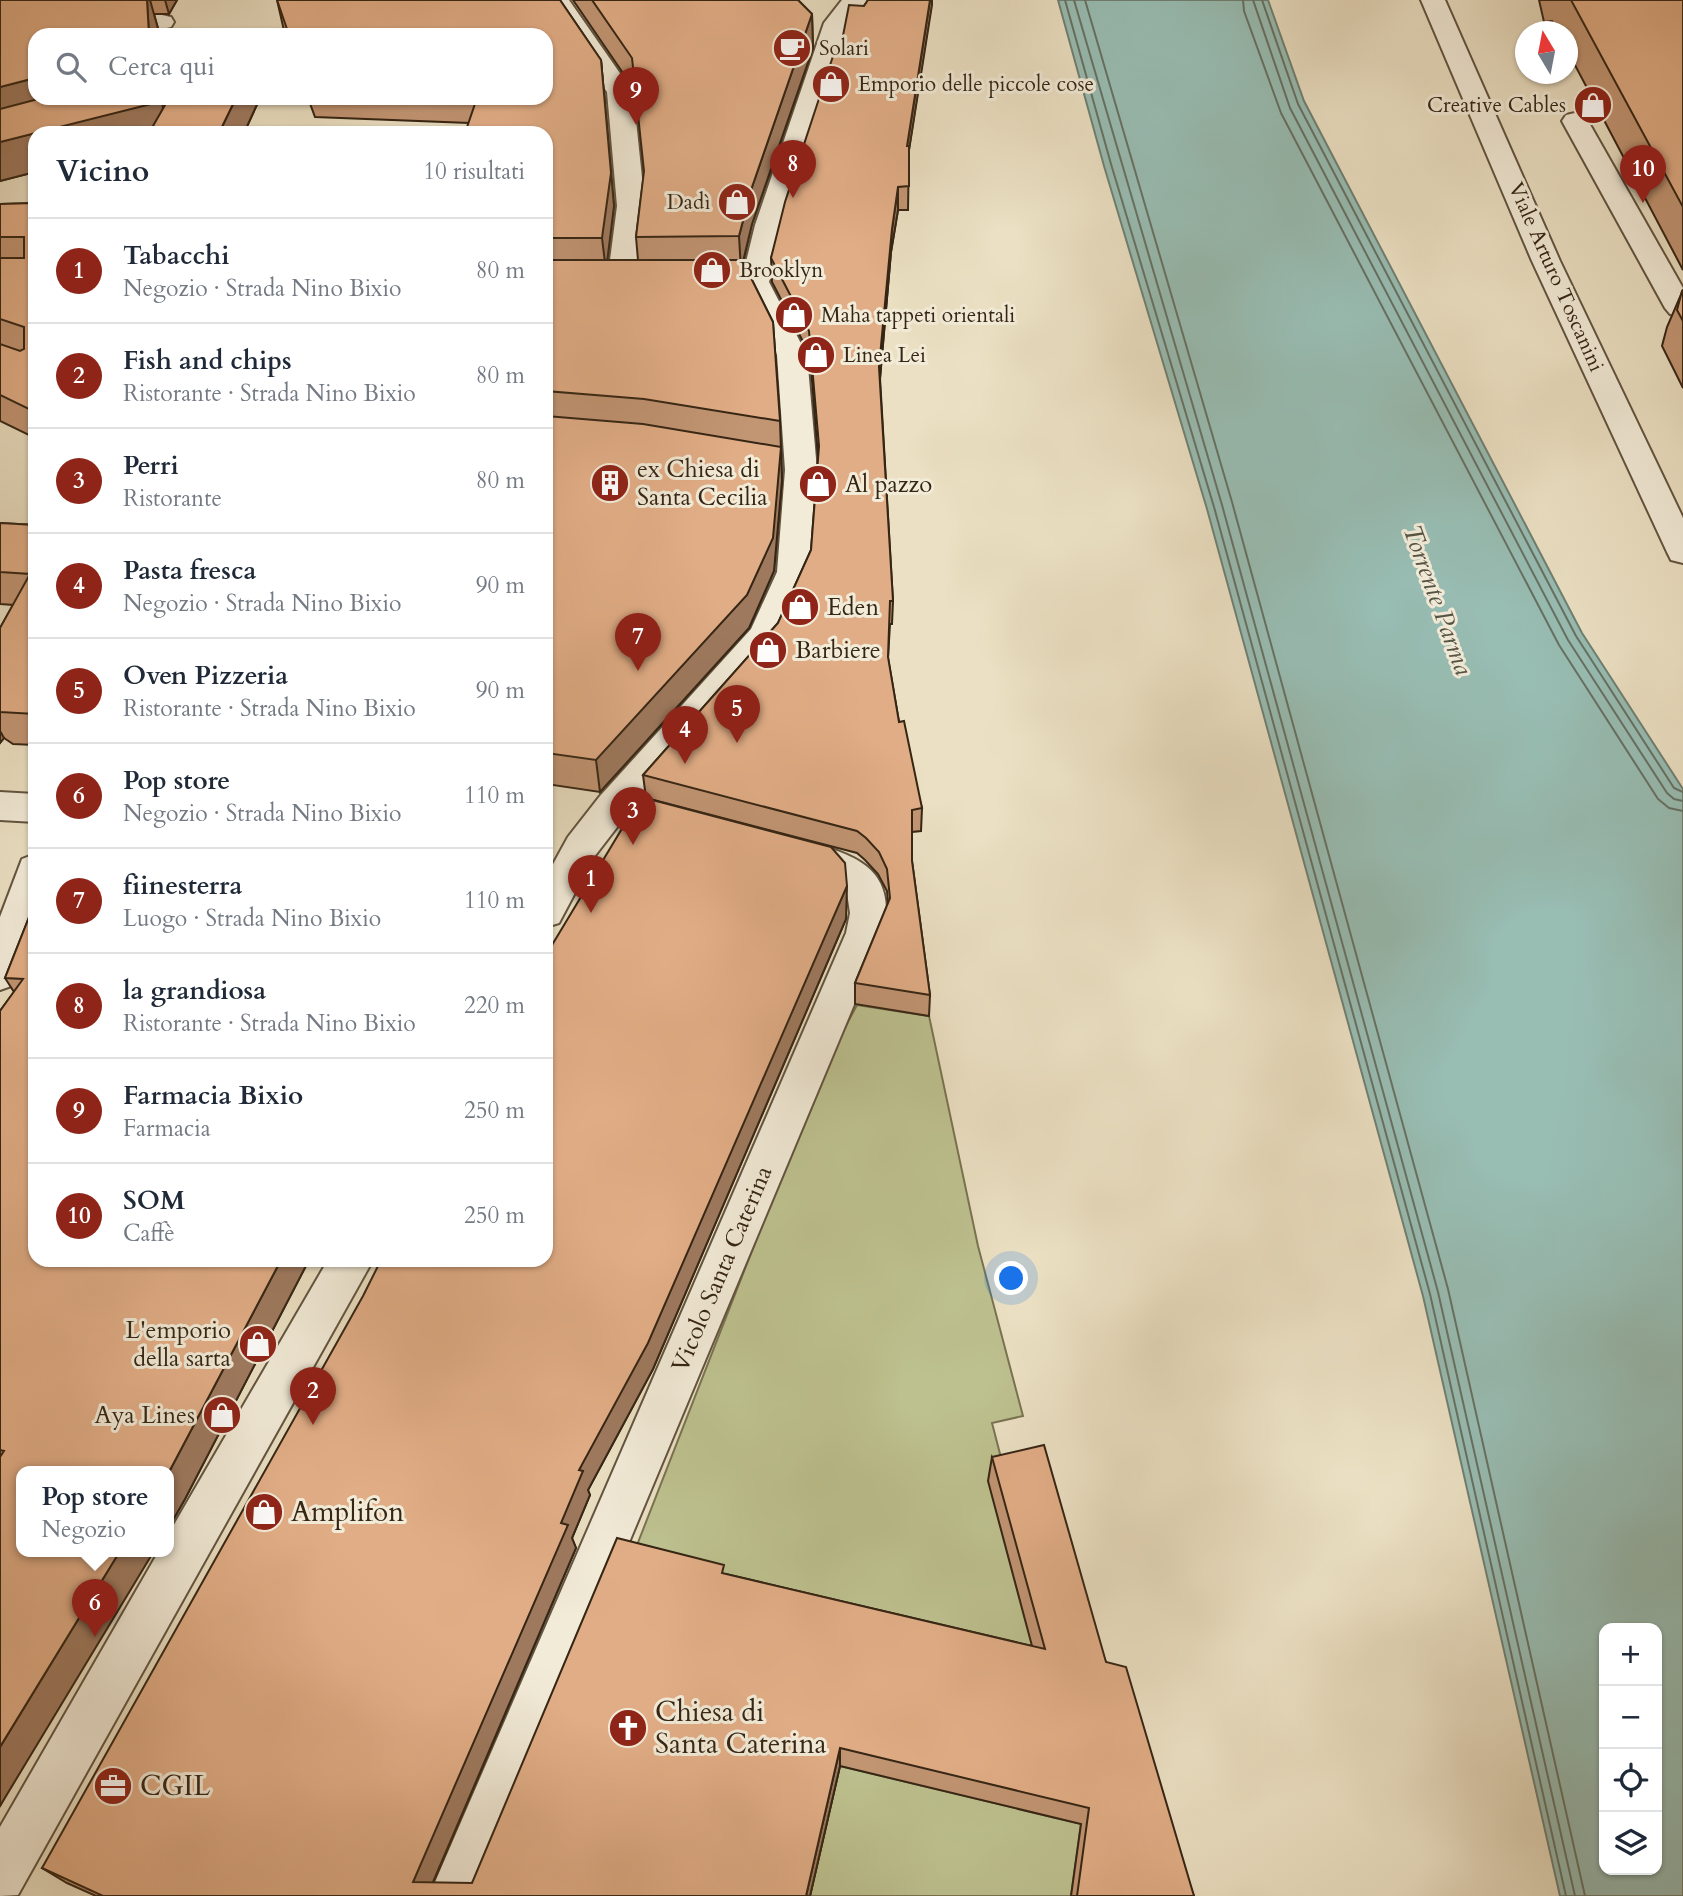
<!DOCTYPE html>
<html lang="it">
<meta charset="utf-8">
<style>
:root{--surface:#fff;--page:#f6f6f7;--text:#1f2937;--muted:#747a83;--line:#e0e1e3;--accent:#8f2418}
body{margin:0;font-family:Cardo,serif;background:var(--page);color:var(--text)}
.controls{position:absolute;right:21px;bottom:21px;display:grid;overflow:hidden;border-radius:14px;box-shadow:0 2px 5px #0004}
.controls button{width:63px;height:63px;display:grid;place-items:center;padding:0;border:0;border-bottom:2px solid var(--line);background:var(--surface);color:var(--text);font:35px sans-serif}
.compass{position:absolute;left:1515px;top:21px;width:63px;height:63px;border-radius:50%;background:var(--surface);box-shadow:0 2px 5px #0004;rotate:350deg}
.you{position:absolute;left:1012px;top:1279px;width:24px;height:24px;margin:-18px;border:5px solid #fff;border-radius:50%;background:#1a73e8;box-shadow:0 0 0 10px #1a73e833}
.badge{display:grid;place-items:center;width:46px;height:46px;border-radius:50%;background:var(--accent);color:#fff;font-size:23px;font-weight:700}
.pin{position:absolute;translate:-50% -58px;filter:drop-shadow(0 2px 4px #0008)}
.pin::after{content:'';position:absolute;top:37px;width:24px;height:21px;background:inherit;clip-path:polygon(0 0,100% 0,50% 100%)}
.popup{position:absolute;left:16px;top:1466px;width:158px;height:91px;box-sizing:border-box;display:grid;place-content:center;border-radius:14px;background:var(--surface);filter:drop-shadow(0 2px 5px #0005);font-size:23px;white-space:nowrap;color:var(--muted)}
.popup b{font-size:26px;color:var(--text)}
.popup::after{content:'';position:absolute;left:50%;top:100%;margin-left:-14px;border:14px solid transparent;border-top-color:var(--surface)}
.list{margin:0;padding:0;list-style:none}
h2{display:flex;justify-content:space-between;align-items:center;height:91px;margin:0;padding:0 28px;font-size:30px}
h2 small{font-size:23px;font-weight:400;color:var(--muted)}
.list li{display:grid;grid-template-columns:46px 1fr auto;gap:21px;align-items:center;box-sizing:border-box;height:105px;padding:0 28px;border-top:2px solid var(--line)}
.list b{display:block;font-size:26px;white-space:nowrap}
.list p{margin:0;font-size:23px;white-space:nowrap;color:var(--muted)}
.list em{font-size:23px;font-style:normal;color:var(--muted)}
.icon{flex:none;width:38px;height:38px;fill:none;stroke:currentColor;stroke-width:2;stroke-linecap:round;stroke-linejoin:round}
.map{position:relative;flex:none;width:1683px;height:1896px;overflow:hidden}
.search{position:absolute;background:var(--surface);box-shadow:0 2px 5px #0004;left:28px;top:28px;width:525px;height:77px;display:flex;align-items:center;gap:18px;box-sizing:border-box;padding:0 24px;border-radius:21px;color:var(--muted);font-size:26px}
.panel{position:absolute;background:var(--surface);box-shadow:0 2px 5px #0004;left:28px;top:126px;width:525px;height:1141px;border-radius:21px}
.map>svg:first-child{display:block}
.green{fill:#bdc18f;stroke:#797352;stroke-width:2}
.water{fill:#98bdb3;stroke:#708073;stroke-width:2;fill-rule:evenodd}
.lines{fill:none;stroke-linecap:round;stroke-linejoin:round}
.shore{stroke:#667164;stroke-width:2}
.street-casing{stroke:#625440;stroke-width:4}
.street{fill:#f2ebd8;fill-rule:evenodd}
.wall{fill:#c29573;stroke:#352514;stroke-width:2}
.shaded-wall{fill:#9e795e;stroke:#352514;stroke-width:2}
.building{fill:#e1ad86;stroke:#352514;stroke-width:2}
.labels{text-anchor:middle;dominant-baseline:central;stroke-width:6;stroke-linejoin:round;paint-order:stroke}
.far-poi-label{font-size:21px;fill:#352514;stroke:#f2ebd8;text-anchor:start}
.far-street-label{font-size:21px;fill:#352514;stroke:#f2ebd8}
.poi-label{font-size:24px;fill:#352514;stroke:#f2ebd8;text-anchor:start}
.street-label{font-size:24px;fill:#352514;stroke:#f2ebd8}
.water-label{font-size:26px;font-style:italic;fill:#535344;stroke:#f2ebd8}
.near-poi-label{font-size:28px;fill:#352514;stroke:#f2ebd8;text-anchor:start}
</style>
<div class="map">
<svg width="1683" height="1896" viewBox="0 0 1683 1896">
<rect width="100%" height="100%" fill="#ebe0c3"/>
<filter id="stains"><feTurbulence type="fractalNoise" baseFrequency=".00286" numOctaves="4"/><feColorMatrix values="0 0 0 0 .2 0 0 0 0 .09 0 0 0 0 .02 0 0 0 .5 -.17"/></filter>
<radialGradient id="worn" r=".72"><stop offset=".6" stop-color="#630" stop-opacity="0"/><stop offset="1" stop-color="#630" stop-opacity=".3"/></radialGradient>
<!-- green -->
<g class="green">
<polygon points="857,1005 929,1016 978,1246 1023,1416 992,1423 1006,1477 1039,1669 630,1563 823,1069"/>
<polygon points="840,1766 1081,1824 1071,1896 810,1896"/>
</g>
<!-- water -->
<path class="water" d="M1058,0H1268L1304,101L1582,633L1683,789V1896H1560L1423,1296L1207,509L1104,166ZM1604,1628H1657V1870H1604Z"/>
<g class="lines">
<!-- shore -->
<g class="shore">
<polyline points="1065,0 1111,164 1214,507 1430,1294 1566,1896"/>
<polyline points="1074,0 1222,505 1438,1292 1575,1896"/>
<polyline points="1085,0 1232,502 1448,1289 1585,1896"/>
<polyline points="1243,0 1244,11 1281,113 1559,645 1658,799 1669,808 1683,811"/>
<polyline points="1253,0 1290,108 1568,640 1667,793 1674,799 1683,801"/>
<polyline points="1262,0 1298,104 1576,636 1674,788 1683,792"/>
</g>
<!-- street casing -->
<g class="street-casing">
<g id="street">
<polygon points="545,0 569,0 633,92 645,206 635,283 631,289 621,292 611,289 607,283 617,206 607,92"/>
<polygon points="842,0 867,0 848,24 783,225 769,282 807,355 817,470 809,572 777,644 641,799 696,814 701,824 696,834 683,838 621,822 594,857 559,923 546,927 546,877 568,837 600,796 751,629 777,572 785,470 777,355 741,282 755,225 824,23"/>
<polygon points="1421,0 1445,0 1560,261 1683,518 1683,563 1671,560 1667,552 1532,261"/>
<polygon points="0,14 162,15 171,17 174,22 171,27 162,29 0,28"/>
<polygon points="1575,113 1584,115 1588,121 1683,288 1683,317 1670,314 1665,308 1562,121 1566,115"/>
<polygon points="0,792 35,794 35,822 0,820"/>
<path d="M796,839C852,854 897,864 884,933L481,1896H429L846,933L850,913L847,893L830,879L783,863L777,853L783,843Z"/>
<polygon points="35,854 35,926 14,985 0,990 0,917 22,859"/>
<polygon points="328,1260 373,1260 18,1895 0,1896 0,1827 159,1551 168,1551 168,1535"/>
</g>
</g>
<!-- street -->
<use href="#street" class="street"/>
</g>
<!-- wall -->
<g class="wall">
<polygon points="0,0 177,0 169,14 154,14 159,32 157,35 35,35 35,98 162,98 163,108 260,98 244,133 35,133 35,172 0,181"/>
<polygon points="277,0 560,0 601,60 614,206 607,260 638,260 636,237 644,173 636,92 573,0 798,0 812,14 813,48 752,224 743,262 773,322 780,421 782,480 774,571 749,628 600,792 546,784 546,133 465,133 469,123 315,117 308,98 546,98 546,35 285,35"/>
<polygon points="868,0 932,0 909,149 908,210 898,210 891,252 880,378 893,601 892,624 890,624 888,658 899,722 922,808 921,831 912,832 912,861 930,995 929,1016 855,1004 855,983 888,904 887,891 878,874 865,860 857,853 646,798 643,775 778,623 811,550 818,457 810,355 772,282 771,258 840,51"/>
<polygon points="1539,0 1683,0 1683,270 1567,50 1567,32 1558,32 1552,21 1544,22"/>
<polygon points="35,203 35,438 0,421 0,204"/>
<polygon points="1683,290 1683,388 1662,346 1667,327"/>
<polygon points="0,523 35,525 35,745 13,744 4,738 0,743 0,628 13,605 0,604"/>
<polygon points="35,902 35,1260 309,1260 185,1499 169,1527 169,1471 0,1806 0,1011 14,992 5,978"/>
<polygon points="846,919 653,1369 588,1490 590,1495 572,1538 576,1548 433,1883 472,1883 726,1574 1032,1646 988,1481 992,1457 1106,1662 1194,1896 1071,1896 1081,1824 840,1766 810,1896 96,1896 67,1883 42,1868"/>
</g>
<!-- shaded-wall -->
<g class="shaded-wall">
<polygon points="147,0 150,0 159,32 157,35 149,35"/>
<polygon points="165,0 177,0 169,14"/>
<polygon points="930,0 932,0 932,5 906,169 907,146"/>
<polygon points="812,14 813,48 752,224 741,270 739,236 751,190"/>
<polygon points="601,60 614,206 606,271 602,238"/>
<polygon points="35,78 35,98 105,98 0,126 0,87"/>
<polygon points="154,98 162,98 165,133 35,133"/>
<polygon points="236,98 260,98 244,133 219,133"/>
<polygon points="35,133 35,172 0,181 0,142"/>
<polygon points="898,187 898,210 891,252 879,391 879,367 892,229"/>
<polygon points="781,447 782,480 774,571 749,628 600,792 596,760"/>
<polygon points="0,731 4,738 0,743"/>
<polygon points="847,886 846,919 653,1369 588,1490 590,1495 572,1538 576,1548 427,1896 413,1882 561,1523 579,1470"/>
<polygon points="281,1260 309,1260 185,1499 169,1527 169,1472"/>
<polygon points="120,1551 154,1551 0,1806 0,1747"/>
<polygon points="840,1748 840,1766 810,1896 806,1896"/>
</g>
<!-- building -->
<g class="building">
<polygon points="0,0 147,0 149,35 35,35 35,78 0,87"/>
<polygon points="277,0 560,0 601,60 611,173 602,238 546,238 546,133 465,133 477,98 546,98 546,35 289,35"/>
<polygon points="592,0 798,0 812,14 751,190 739,236 636,237 644,171 632,58"/>
<polygon points="868,0 930,0 907,146 909,146 909,186 898,187 892,229 879,367 893,601 890,601 888,657 899,722 904,721 922,808 912,810 912,861 930,995 855,983 890,898 887,869 879,852 866,838 857,831 643,775 778,623 811,550 819,446 809,331 771,258 785,202 836,47 840,51 849,5 864,6"/>
<polygon points="1571,0 1683,0 1683,207"/>
<polygon points="42,98 154,98 155,103 0,142 0,109"/>
<polygon points="169,98 236,98 219,133 149,133"/>
<polygon points="35,203 35,412 0,395 0,344 20,351 24,349 24,327 0,319 0,258 24,258 24,237 0,237 0,204"/>
<polygon points="546,260 742,260 773,322 780,421 644,399 546,391"/>
<polygon points="1683,290 1683,321 1677,310 1682,291"/>
<polygon points="546,416 643,424 781,447 773,538 747,595 596,760 546,753"/>
<polygon points="0,523 35,525 35,646 31,650 35,651 35,714 0,712 0,628 30,574 0,572"/>
<polygon points="641,797 831,847 845,863 847,886 648,1343 579,1470 583,1471 561,1523 568,1525 413,1882 472,1883 617,1538 724,1565 722,1573 1045,1649 992,1457 1044,1445 1106,1662 1126,1667 1194,1896 1077,1896 1089,1808 840,1748 806,1896 103,1896 42,1868 363,1296 381,1260 546,1260 546,955"/>
<polygon points="35,902 35,1260 281,1260 169,1472 169,1471 22,1471 22,1551 120,1551 0,1747 0,1457 4,1451 0,1450 0,1011 23,979 5,978"/>
</g>
<!-- icons -->
<defs>
<g id="cafe-disc" transform="scale(2.0125)"><circle r="9.5" fill="#8f2418" stroke="#f2ebd8"/><path d="M-5.5-4.5H6V0H3Q3 3.5 0 3.5H-2.5Q-5.5 3.5-5.5 0ZM3-3.2v2h1.7v-2ZM-6 4.5H4V6H-6Z" fill="#fff"/></g>
<g id="shop-disc" transform="scale(2.0125)"><circle r="9.5" fill="#8f2418" stroke="#f2ebd8"/><path d="M-5-2.5h2.3a2.7 3.5 0 0 1 5.4 0H5L5.5 6h-11ZM-1.5-2.5h3a1.5 2.3 0 0 0-3 0Z" fill="#fff"/></g>
<g id="building-disc" transform="scale(2.0125)"><circle r="9.5" fill="#8f2418" stroke="#f2ebd8"/><path d="M-4-6H4V6H1V3H-1V6H-4ZM-2.5-4.3h1.7v1.8h-1.7ZM.8-4.3h1.7v1.8H.8ZM-2.5-1h1.7V.8h-1.7ZM.8-1h1.7V.8H.8Z" fill="#fff"/></g>
<g id="church-disc" transform="scale(2.0125)"><circle r="9.5" fill="#8f2418" stroke="#f2ebd8"/><path d="M-1.2-6h2.4v3.5h3.3v2.4h-3.3V6h-2.4V-.1h-3.3v-2.4h3.3Z" fill="#fff"/></g>
<g id="office-disc" transform="scale(2.0125)"><circle r="9.5" fill="#8f2418" stroke="#f2ebd8"/><path d="M-6-3h4V-5.5h4V-3h4V5H-6ZM-1-4.5V-3h2v-1.5ZM-6 0V1H6V0Z" fill="#fff"/></g>
</defs>
<g fill-rule="evenodd">
<use href="#cafe-disc" x="792" y="48"/>
<use href="#shop-disc" x="831" y="84"/>
<use href="#shop-disc" x="1593" y="105"/>
<use href="#shop-disc" x="737" y="202"/>
<use href="#shop-disc" x="712" y="270"/>
<use href="#shop-disc" x="794" y="315"/>
<use href="#shop-disc" x="816" y="355"/>
<use href="#building-disc" x="610" y="483"/>
<use href="#shop-disc" x="818" y="484"/>
<use href="#shop-disc" x="800" y="607"/>
<use href="#shop-disc" x="768" y="650"/>
<use href="#shop-disc" x="258" y="1344"/>
<use href="#shop-disc" x="222" y="1415"/>
<use href="#shop-disc" x="264" y="1512"/>
<use href="#church-disc" x="628" y="1728"/>
<use href="#office-disc" x="113" y="1786"/>
</g>
<g class="labels">
<!-- far-poi labels -->
<g class="far-poi-label">
<text x="819" y="48">Solari</text>
<text x="858" y="84">Emporio delle piccole cose</text>
<text x="1566" y="105" text-anchor="end">Creative Cables</text>
<text x="710" y="202" text-anchor="end">Dadì</text>
<text x="739" y="270">Brooklyn</text>
<text x="821" y="315">Maha tappeti orientali</text>
<text x="843" y="355">Linea Lei</text>
</g>
<!-- far-street labels -->
<g class="far-street-label">
<text transform="translate(1556 277) rotate(66)">Viale Arturo Toscanini</text>
</g>
<!-- poi labels -->
<g class="poi-label">
<text x="637" y="469">ex Chiesa di<tspan x="637" dy="28">Santa Cecilia</tspan></text>
<text x="845" y="484">Al pazzo</text>
<text x="827" y="607">Eden</text>
<text x="795" y="650">Barbiere</text>
<text x="231" y="1330" text-anchor="end">L'emporio<tspan x="231" dy="28">della sarta</tspan></text>
<text x="195" y="1415" text-anchor="end">Aya Lines</text>
</g>
<!-- street labels -->
<g class="street-label">
<text transform="translate(722 1269) rotate(-67)">Vicolo Santa Caterina</text>
</g>
<!-- water labels -->
<g class="water-label">
<text transform="translate(1438 600) rotate(70)">Torrente Parma</text>
</g>
<!-- near-poi labels -->
<g class="near-poi-label">
<text x="291" y="1512">Amplifon</text>
<text x="655" y="1712">Chiesa di<tspan x="655" dy="32">Santa Caterina</tspan></text>
<text x="140" y="1786">CGIL</text>
</g>
</g>
<rect width="100%" height="100%" filter="url(#stains)"/>
<rect width="100%" height="100%" fill="url(#worn)"/>
</svg>
<div class="controls">
<button>+</button>
<button>−</button>
<button><svg class="icon" aria-label="locate" viewBox="0 0 24 24"><circle cx="12" cy="12" r="6"/><path d="M12 2v4M12 18v4M2 12h4M18 12h4"/></svg></button>
<button><svg class="icon" aria-label="layers" viewBox="0 0 24 24"><path d="M12 4l9 5-9 5-9-5zM3 14l9 5 9-5"/></svg></button>
</div>
<svg class="compass" viewBox="-18 -18 36 36"><path d="M0-13l5 13h-10z" fill="#e53935"/><path d="M0 13l5-13h-10z" fill="#747a83"/></svg>
<div class="you"></div>
<div class="pin badge" style="left:591px;top:913px">1</div>
<div class="pin badge" style="left:313px;top:1425px">2</div>
<div class="pin badge" style="left:633px;top:845px">3</div>
<div class="pin badge" style="left:685px;top:764px">4</div>
<div class="pin badge" style="left:737px;top:743px">5</div>
<div class="pin badge" style="left:95px;top:1637px">6</div>
<div class="popup"><b>Pop store</b>Negozio</div>
<div class="pin badge" style="left:638px;top:671px">7</div>
<div class="pin badge" style="left:793px;top:198px">8</div>
<div class="pin badge" style="left:636px;top:125px">9</div>
<div class="pin badge" style="left:1643px;top:203px">10</div>
<div class="search"><svg class="icon" aria-label="search" viewBox="0 0 24 24"><circle cx="10" cy="10" r="6"/><path d="M15 15l6 6"/></svg>Cerca qui</div>
<section class="panel">
<h2>Vicino<small>10 risultati</small></h2>
<ul class="list">
<li><span class="badge">1</span><div><b>Tabacchi</b><p>Negozio · Strada Nino Bixio</p></div><em>80 m</em></li>
<li><span class="badge">2</span><div><b>Fish and chips</b><p>Ristorante · Strada Nino Bixio</p></div><em>80 m</em></li>
<li><span class="badge">3</span><div><b>Perri</b><p>Ristorante</p></div><em>80 m</em></li>
<li><span class="badge">4</span><div><b>Pasta fresca</b><p>Negozio · Strada Nino Bixio</p></div><em>90 m</em></li>
<li><span class="badge">5</span><div><b>Oven Pizzeria</b><p>Ristorante · Strada Nino Bixio</p></div><em>90 m</em></li>
<li><span class="badge">6</span><div><b>Pop store</b><p>Negozio · Strada Nino Bixio</p></div><em>110 m</em></li>
<li><span class="badge">7</span><div><b>fiinesterra</b><p>Luogo · Strada Nino Bixio</p></div><em>110 m</em></li>
<li><span class="badge">8</span><div><b>la grandiosa</b><p>Ristorante · Strada Nino Bixio</p></div><em>220 m</em></li>
<li><span class="badge">9</span><div><b>Farmacia Bixio</b><p>Farmacia</p></div><em>250 m</em></li>
<li><span class="badge">10</span><div><b>SOM</b><p>Caffè</p></div><em>250 m</em></li>
</ul>
</section>
</div>
